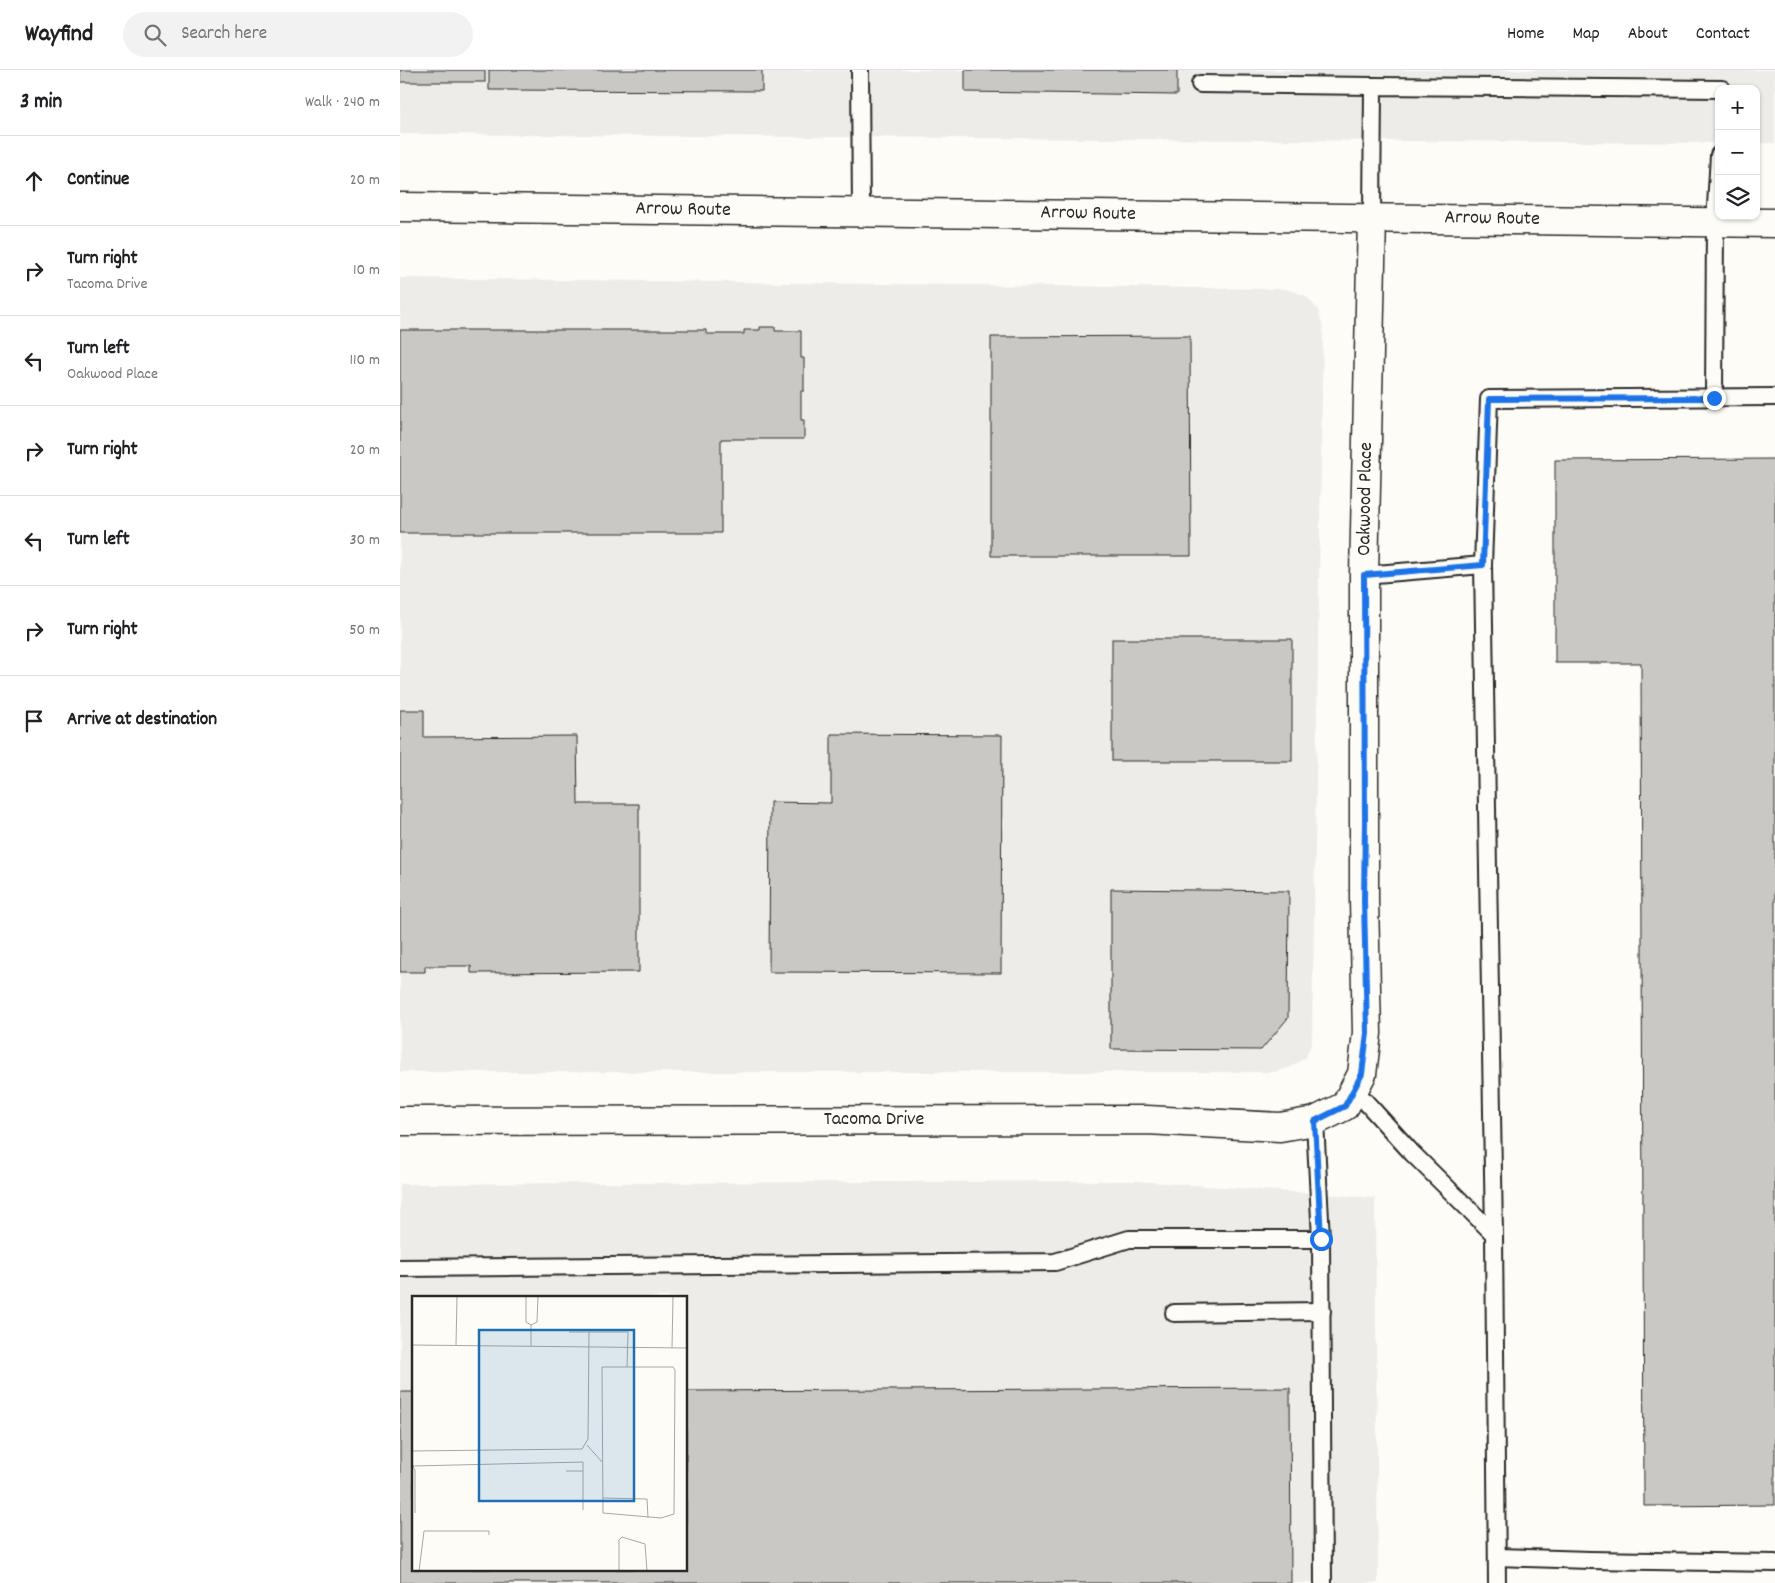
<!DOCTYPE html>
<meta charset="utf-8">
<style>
:root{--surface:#fff;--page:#f2f2f2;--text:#202124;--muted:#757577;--line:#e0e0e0}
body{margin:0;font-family:Dekko,sans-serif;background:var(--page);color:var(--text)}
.controls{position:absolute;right:15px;top:15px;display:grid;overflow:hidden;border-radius:10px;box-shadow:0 1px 4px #0004}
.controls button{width:45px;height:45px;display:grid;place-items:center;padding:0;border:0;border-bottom:1px solid var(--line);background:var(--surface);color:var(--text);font:25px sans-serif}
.stop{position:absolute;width:15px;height:15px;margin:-11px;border:4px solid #1a73e8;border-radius:50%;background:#fff}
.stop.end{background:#1a73e8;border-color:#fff;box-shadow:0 1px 5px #0008}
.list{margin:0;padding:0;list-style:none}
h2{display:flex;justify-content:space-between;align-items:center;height:65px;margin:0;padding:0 20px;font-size:21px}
h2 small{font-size:16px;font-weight:400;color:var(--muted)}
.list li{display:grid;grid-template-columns:32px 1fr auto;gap:15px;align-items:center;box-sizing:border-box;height:90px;padding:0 20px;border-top:1px solid var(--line)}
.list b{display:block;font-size:19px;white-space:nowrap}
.list p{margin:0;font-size:16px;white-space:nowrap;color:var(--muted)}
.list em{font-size:16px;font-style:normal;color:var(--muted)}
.icon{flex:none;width:28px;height:28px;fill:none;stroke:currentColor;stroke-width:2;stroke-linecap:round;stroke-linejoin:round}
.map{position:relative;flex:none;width:1375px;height:1513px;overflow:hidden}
header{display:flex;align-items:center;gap:30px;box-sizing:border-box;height:70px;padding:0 25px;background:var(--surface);border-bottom:1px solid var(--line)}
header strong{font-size:24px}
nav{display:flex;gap:28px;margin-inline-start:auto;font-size:18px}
.search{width:350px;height:45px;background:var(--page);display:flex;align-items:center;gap:12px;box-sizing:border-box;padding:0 18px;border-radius:28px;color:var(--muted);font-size:19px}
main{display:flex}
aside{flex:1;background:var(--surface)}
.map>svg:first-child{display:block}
.built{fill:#edece8;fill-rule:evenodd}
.building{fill:#c9c8c4;stroke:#2b2b2b}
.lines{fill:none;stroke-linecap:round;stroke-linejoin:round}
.lane-casing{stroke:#2b2b2b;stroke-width:20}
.street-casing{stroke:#2b2b2b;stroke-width:31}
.secondary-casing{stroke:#2b2b2b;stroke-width:31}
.lane{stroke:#fdfcf7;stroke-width:16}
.street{stroke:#fdfcf7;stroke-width:28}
.secondary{stroke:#fdfcf7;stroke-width:28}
.route{stroke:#1a73e8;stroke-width:6}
.labels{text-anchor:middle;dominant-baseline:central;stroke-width:4;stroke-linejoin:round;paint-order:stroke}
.street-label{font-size:20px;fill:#2b2b2b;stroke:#fdfcf7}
.inset-road{fill:none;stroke:#a9a8a5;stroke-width:1}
.view{fill:#1f6fb2;fill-opacity:0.15;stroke:#1f6fb2;stroke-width:2.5}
.inset-edge{fill:none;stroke:#2b2b2b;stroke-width:2.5}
</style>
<header>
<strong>Wayfind</strong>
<div class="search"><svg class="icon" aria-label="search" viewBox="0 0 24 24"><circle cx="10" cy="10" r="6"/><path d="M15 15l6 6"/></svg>Search here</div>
<nav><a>Home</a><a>Map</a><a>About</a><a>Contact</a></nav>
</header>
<main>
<aside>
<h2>3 min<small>Walk · 240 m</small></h2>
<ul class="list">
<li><svg class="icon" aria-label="ahead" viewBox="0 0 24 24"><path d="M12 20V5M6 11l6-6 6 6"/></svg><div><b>Continue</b></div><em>20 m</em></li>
<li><svg class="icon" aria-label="right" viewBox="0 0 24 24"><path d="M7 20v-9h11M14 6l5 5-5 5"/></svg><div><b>Turn right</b><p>Tacoma Drive</p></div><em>10 m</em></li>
<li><svg class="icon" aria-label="left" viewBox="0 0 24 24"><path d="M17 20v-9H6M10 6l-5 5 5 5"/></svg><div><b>Turn left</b><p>Oakwood Place</p></div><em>110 m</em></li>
<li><svg class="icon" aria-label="right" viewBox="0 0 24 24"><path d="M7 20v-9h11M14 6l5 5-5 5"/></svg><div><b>Turn right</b></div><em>20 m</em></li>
<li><svg class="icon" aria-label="left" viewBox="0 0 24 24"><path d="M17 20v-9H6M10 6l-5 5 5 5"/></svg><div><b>Turn left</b></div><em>30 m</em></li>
<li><svg class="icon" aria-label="right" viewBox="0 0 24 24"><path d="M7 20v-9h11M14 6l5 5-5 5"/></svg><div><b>Turn right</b></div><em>50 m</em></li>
<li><svg class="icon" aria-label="arrive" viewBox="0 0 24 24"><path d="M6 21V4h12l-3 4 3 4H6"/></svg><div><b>Arrive at destination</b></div></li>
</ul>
</aside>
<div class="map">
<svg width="1375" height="1513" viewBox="0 0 1375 1513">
<rect width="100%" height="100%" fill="#fdfcf7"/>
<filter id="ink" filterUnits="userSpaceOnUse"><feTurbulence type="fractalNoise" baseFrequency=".02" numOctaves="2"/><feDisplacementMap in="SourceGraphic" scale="10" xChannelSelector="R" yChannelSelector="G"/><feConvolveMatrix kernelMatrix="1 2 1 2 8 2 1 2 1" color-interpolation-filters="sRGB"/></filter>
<g filter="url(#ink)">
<!-- built -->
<g class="built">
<polygon points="0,0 1375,0 1375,73 1356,73 1356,19 1319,19 1319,73 0,64"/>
<polygon points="0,208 887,219 906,226 918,240 923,258 912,972 906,987 889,998 874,1002 0,1002"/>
<path d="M736,1111L975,1128L978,1513H0V1114ZM14,1227H286V1499H14Z"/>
</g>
<!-- building -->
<g class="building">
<rect x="0" y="0" width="85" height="12"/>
<polygon points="89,0 362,0 362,21 89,20"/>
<polygon points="565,0 777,0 777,25 565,22"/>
<polygon points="360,257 375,257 375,261 401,261 401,288 404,288 404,321 401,321 401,350 404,350 404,369 321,369 321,463 0,463 0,260 306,260 306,264 344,264 344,260 360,260"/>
<polygon points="790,266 791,486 591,486 591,267"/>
<polygon points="1375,389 1375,1435 1244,1436 1241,593 1155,593 1155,390"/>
<rect x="712" y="569" width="180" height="122"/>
<polygon points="0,640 24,640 24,667 177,666 178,734 239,734 239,902 71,903 71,896 25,896 25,902 0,902"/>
<polygon points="431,664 602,665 601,903 369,902 370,732 431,733"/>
<polygon points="711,819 889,821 888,948 861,980 711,979"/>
<polygon points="890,1318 891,1513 0,1513 0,1322 14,1322 14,1499 286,1499 286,1321"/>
</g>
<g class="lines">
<!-- lane casing -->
<g class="lane-casing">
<g id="lane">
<polyline points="460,0 461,142"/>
<polyline points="800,14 973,16"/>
<polyline points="972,148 973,16 1322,19"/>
<polyline points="1314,328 1315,153 1319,85"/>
<polyline points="964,505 1083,495"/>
<polyline points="954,1019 1012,1083 1094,1164"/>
<polyline points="915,1051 921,1169"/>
<polyline points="0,1198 655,1192 729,1169 921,1169 923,1513"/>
<polyline points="774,1243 922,1241"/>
<polyline points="1097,1487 1190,1490 1375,1493"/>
<polyline points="1097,1513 1094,1164 1083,495 1089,329 1375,327"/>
</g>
</g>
<!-- street casing -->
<g class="street-casing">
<polyline id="street" points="0,1051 747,1050 880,1057 915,1051 945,1036 962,1004 967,963 964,830 964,505 972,148"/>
</g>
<!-- secondary casing -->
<g class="secondary-casing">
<polyline id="secondary" points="0,137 1375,153"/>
</g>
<!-- lane -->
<use href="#lane" class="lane"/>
<!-- street -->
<use href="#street" class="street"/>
<!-- secondary -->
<use href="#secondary" class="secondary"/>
</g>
</g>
<g class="lines" filter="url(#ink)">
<!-- route -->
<polyline class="route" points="921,1169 915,1051 945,1036 962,1004 967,963 964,830 965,752 964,505 1083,495 1089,329 1314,328"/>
</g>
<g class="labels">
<!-- street labels -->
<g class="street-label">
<text transform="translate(283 140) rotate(1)">Arrow Route</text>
<text transform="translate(688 144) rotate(1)">Arrow Route</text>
<text transform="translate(1092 149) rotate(1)">Arrow Route</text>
<text transform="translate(966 429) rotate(-89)">Oakwood Place</text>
<text x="474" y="1050">Tacoma Drive</text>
</g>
</g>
<!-- overview -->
<g transform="translate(12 1226)">
<rect width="275" height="275" fill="#fdfcf7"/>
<path class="inset-road" d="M114,0V26L119,29V50M119,29L125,26L126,0M157,36H177M0,49L275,52M44,49L45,0M260,52L261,0M190,71H261L263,74L262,218L249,222L191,217ZM175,149L190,166M0,155L170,153L176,143L177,36H216L215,71M275,163V97M0,169L3,174V217M1,170L171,166V214M154,175H171M191,202L235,203L236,222M7,275L12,235H77V239M207,275V244L210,241L233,248L235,275"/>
<path class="view" d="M67,34H222V205H67Z"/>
<rect width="275" height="275" class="inset-edge"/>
</g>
</svg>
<div class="controls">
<button>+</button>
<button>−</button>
<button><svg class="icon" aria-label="layers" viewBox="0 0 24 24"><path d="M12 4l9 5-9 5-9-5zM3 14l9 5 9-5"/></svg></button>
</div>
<div class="stop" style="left:921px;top:1169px"></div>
<div class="stop end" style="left:1314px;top:328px"></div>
</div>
</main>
